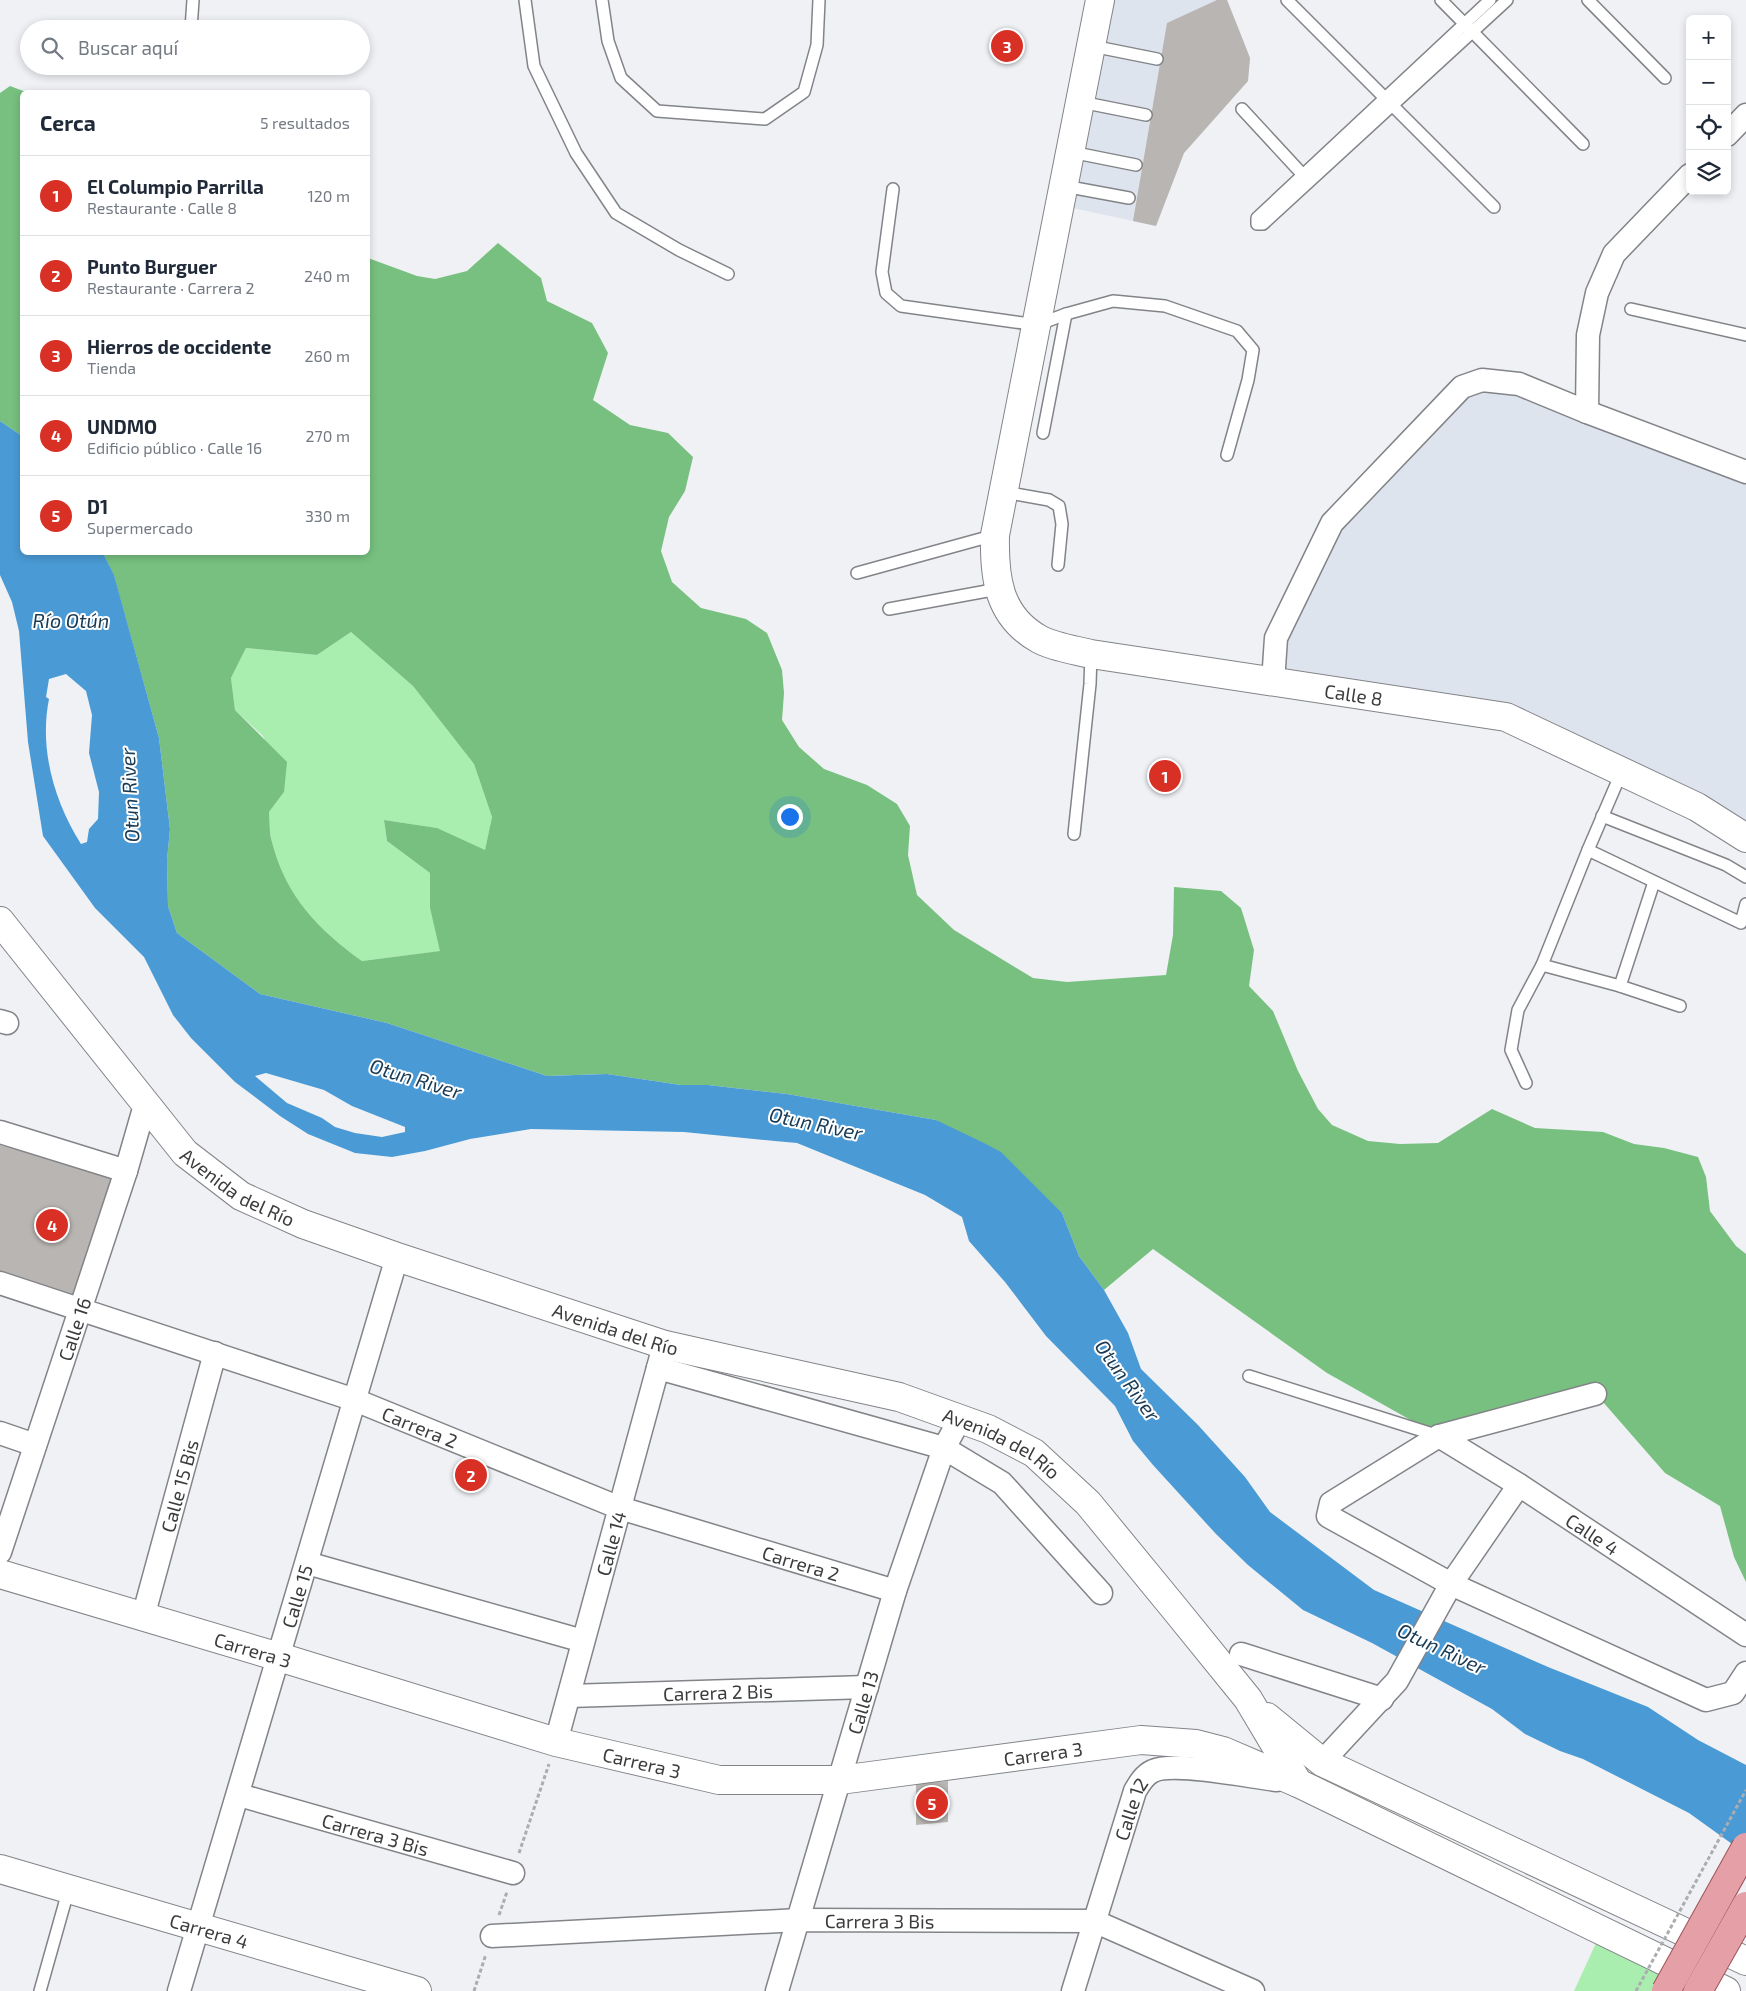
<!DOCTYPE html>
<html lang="es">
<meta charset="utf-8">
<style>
:root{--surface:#fff;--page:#f2f2f3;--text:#1f2937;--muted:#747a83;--line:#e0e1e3;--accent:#d93025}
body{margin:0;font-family:"Exo 2",sans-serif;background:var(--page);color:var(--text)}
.controls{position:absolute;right:15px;top:15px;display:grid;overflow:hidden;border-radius:8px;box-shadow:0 2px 8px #0003}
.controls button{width:45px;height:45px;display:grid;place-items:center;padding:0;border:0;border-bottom:1px solid var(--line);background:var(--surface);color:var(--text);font:25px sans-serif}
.you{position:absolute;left:789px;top:816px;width:18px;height:18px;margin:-12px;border:4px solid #fff;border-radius:50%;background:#1a73e8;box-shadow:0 0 0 8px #1a73e833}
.badge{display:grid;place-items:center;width:32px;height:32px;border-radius:50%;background:var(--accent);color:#fff;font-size:16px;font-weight:700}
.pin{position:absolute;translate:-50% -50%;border:2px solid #fff;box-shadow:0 1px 5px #0006}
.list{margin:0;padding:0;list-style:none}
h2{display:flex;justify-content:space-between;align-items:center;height:65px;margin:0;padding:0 20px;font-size:21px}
h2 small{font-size:16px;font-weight:400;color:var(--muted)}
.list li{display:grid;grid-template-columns:32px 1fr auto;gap:15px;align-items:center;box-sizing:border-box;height:80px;padding:0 20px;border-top:1px solid var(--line)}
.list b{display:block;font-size:19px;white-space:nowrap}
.list p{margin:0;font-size:16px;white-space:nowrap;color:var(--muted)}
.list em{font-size:16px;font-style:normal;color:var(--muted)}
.icon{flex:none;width:28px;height:28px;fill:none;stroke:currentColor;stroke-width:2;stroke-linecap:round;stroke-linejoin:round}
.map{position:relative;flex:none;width:1746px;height:1991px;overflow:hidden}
.search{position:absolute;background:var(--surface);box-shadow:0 2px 8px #0003;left:20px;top:20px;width:350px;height:55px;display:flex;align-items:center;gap:12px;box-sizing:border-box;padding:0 18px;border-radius:28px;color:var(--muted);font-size:19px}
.panel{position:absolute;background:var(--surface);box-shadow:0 2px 8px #0003;left:20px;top:90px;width:350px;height:465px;border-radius:8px}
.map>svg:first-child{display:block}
.built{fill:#dee4ed}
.green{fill:#a9eeaf}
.forest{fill:#77c07f;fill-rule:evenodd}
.water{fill:#4a9ad5;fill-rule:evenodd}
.building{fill:#b8b5b2}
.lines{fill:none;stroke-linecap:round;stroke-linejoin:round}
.lane-casing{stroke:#828488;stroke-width:14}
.street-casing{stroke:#828488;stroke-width:25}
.secondary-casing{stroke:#828488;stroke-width:30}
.path{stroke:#abadb0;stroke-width:3;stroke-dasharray:4 2.5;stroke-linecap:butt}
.lane{stroke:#fff;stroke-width:11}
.street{stroke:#fff;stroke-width:22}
.secondary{stroke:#fff;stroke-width:28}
.primary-bridge-casing{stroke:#9e535a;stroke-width:30;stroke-linecap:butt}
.path-bridge{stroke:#abadb0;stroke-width:3;stroke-dasharray:4 2.5;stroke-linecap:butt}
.primary-bridge{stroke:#e59fa6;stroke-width:28}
.labels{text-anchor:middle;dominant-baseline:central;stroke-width:4;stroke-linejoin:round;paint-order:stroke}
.street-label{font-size:19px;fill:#3b3c3d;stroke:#fff}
.water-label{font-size:20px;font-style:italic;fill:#193a53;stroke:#fff}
</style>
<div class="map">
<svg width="1746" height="1991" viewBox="0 0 1746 1991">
<rect width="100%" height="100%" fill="#eff1f5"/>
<!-- built -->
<g class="built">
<polygon points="1100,0 1227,0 1250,58 1248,81 1184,153 1156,226 1059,205"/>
<polygon points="1482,380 1746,472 1746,823 1506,717 1273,682 1276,638 1332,523"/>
</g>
<!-- green -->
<g class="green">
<path d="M351,632L413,686L474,764L492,817L485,851L436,828L384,820L387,841L430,873V908L441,951L362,961C319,930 286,897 272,842C269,833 270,822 269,812L284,792L263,736L235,710L231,678L246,648L317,655Z"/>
<polygon points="1602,1930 1726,1991 1574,1991"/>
</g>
<!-- forest -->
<g class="forest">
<polygon points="10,86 26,92 22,92 22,436 0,421 0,93"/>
<path d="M498,243L541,278L547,301L592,323L608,353L593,400L630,425L668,433L693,457L685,491L669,517L661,551L672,582L701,608L746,619L767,633L782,670L784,693L782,720L799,747L824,769L867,785L897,804L910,826L908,855L917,895L954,930L1033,978L1067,982L1166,975L1173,935L1174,887L1221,891L1241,908L1254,950L1249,986L1273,1011L1298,1071L1318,1109L1332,1125L1368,1141L1400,1144L1438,1143L1492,1109L1535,1128L1603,1132L1634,1144L1664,1148L1698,1157L1706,1177L1710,1211L1736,1246L1746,1254V1582L1734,1557L1720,1506L1665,1473L1596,1394L1439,1436L1327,1373L1153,1249L1104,1290L1079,1256L1062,1213L936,1120L787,1094L708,1085H681L607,1074L547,1076L387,1023L260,994L177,933L168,906L167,860L170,829L159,738L114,576L103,553L368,552V258L417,276L435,279L467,271ZM351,632L413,686L474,764L492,817L485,850L437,828L384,820L387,841L430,873V908L440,951L362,961C319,930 286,897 272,842C269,833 270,822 269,812L284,792L287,762L235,710L231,678L246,648L317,655Z"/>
</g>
<!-- water -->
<path class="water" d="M0,421L22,436V552L103,553L114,575L159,738L170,829L167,860L168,906L177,933L260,994L387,1023L547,1076L607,1074L681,1085H708L787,1094L936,1120L986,1144L1001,1152L1062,1213L1079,1256L1104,1290L1128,1333L1141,1369L1198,1425L1245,1477L1270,1512L1374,1590L1548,1667L1648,1707L1698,1740L1746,1765V1854L1689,1813L1583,1759L1560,1751L1525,1734L1492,1709L1372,1643L1303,1610L1248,1565L1216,1534L1153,1465L1133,1441L1115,1406L1046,1336L1005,1282L969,1241L962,1217L925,1195L797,1143L775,1141L684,1132L531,1129L470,1139L425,1151L392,1157L355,1153L308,1134L280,1116L235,1082L191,1038L173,1015L144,957L95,908L43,836L28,742L19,631L12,602L0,575ZM66,674L86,691L92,715L89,753L99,792L98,819L89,829L87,842L81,844C54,801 39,749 49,699L46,697L49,679ZM266,1073L324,1090L352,1106L405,1127V1132L382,1137L355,1133L335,1127L322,1118L287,1103L255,1076Z"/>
<!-- building -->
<g class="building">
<polygon points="1217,0 1227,0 1241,35 1250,58 1248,81 1184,153 1156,226 1133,221 1167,23"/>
<polygon points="0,1145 118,1178 83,1299 0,1273"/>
<polygon points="948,1781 948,1822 916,1825 916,1784"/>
</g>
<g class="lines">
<!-- lane casing -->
<g class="lane-casing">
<g id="lane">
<polyline points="525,0 534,66 576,153 616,213 679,250 728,274"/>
<polyline points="602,0 608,41 621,78 657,111 765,119 804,92 817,45 819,0"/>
<polyline points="1287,0 1494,207"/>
<polyline points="1441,0 1583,144"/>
<polyline points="1490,0 1257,218 1257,224 1263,224 1507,0"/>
<polyline points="1588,0 1665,78"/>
<polyline points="191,29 193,0"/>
<polyline points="1092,46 1157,59"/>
<polyline points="1081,102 1146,115"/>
<polyline points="1242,109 1303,175"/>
<polyline points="1071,152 1136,165"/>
<polyline points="1064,186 1129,198"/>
<polyline points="893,189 882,272 886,293 901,306 1037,325 1066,314 1113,301 1165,306 1237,331 1253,350 1248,380 1227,455"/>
<polyline points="1631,309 1746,335"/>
<polyline points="1043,433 1066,314"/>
<polyline points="1004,492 1049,500 1059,506 1062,524 1058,565"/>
<polyline points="857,573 995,535"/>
<polyline points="889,609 998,589"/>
<polyline points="1622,771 1588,850 1542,965 1620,986 1680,1006"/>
<polyline points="1602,816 1726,865 1746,877"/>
<polyline points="1074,834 1090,684 1091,654"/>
<polyline points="1588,850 1741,923 1746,904"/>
<polyline points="1620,986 1654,882"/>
<polyline points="1526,1083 1511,1050 1518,1010 1542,965"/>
<polyline points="1249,1376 1439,1436"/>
<polyline points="40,1991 69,1888"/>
</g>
</g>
<!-- street casing -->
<g class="street-casing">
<g id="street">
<polyline points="1727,135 1746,115"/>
<polyline points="1587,412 1588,335 1597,293 1614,254 1690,175"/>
<polyline points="1273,682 1276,638 1332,523 1462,387 1482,380 1519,384 1587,412 1746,472"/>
<polyline points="0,1021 7,1023"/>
<polyline points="0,1132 126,1171"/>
<path id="s1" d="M0,1283L355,1400L620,1508L895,1591"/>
<polyline points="658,1368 944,1448 1002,1483 1101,1593"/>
<polyline points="1595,1394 1439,1436 1331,1503 1328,1516 1451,1584 1706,1700 1733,1693 1746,1673"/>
<polyline points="0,1433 35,1445"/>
<path id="s2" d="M1439,1436L1519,1485L1746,1635"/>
<path id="s3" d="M0,1552L126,1171L145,1105"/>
<polyline points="307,1563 583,1641"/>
<path id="s4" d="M143,1617L215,1353"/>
<polyline points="1241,1654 1382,1699"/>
<path id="s5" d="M569,1696L867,1687"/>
<path id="s6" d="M556,1742L662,1353"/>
<polyline points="1322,1762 1397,1681 1451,1584 1519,1485"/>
<path id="s7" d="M239,1795L513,1873"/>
<path id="s8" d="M492,1936L799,1920L1094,1921L1253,1991"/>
<path id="s9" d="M179,1991L397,1257"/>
<path id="s10" d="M777,1991L895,1591L944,1448L960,1419"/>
<path id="s11" d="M1073,1991L1135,1791C1139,1784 1144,1775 1153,1771C1174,1761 1250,1777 1277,1780"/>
</g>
</g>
<!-- secondary casing -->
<g class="secondary-casing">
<g id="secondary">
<path id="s12" d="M1100,0L995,535C994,577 998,616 1039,639C1053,647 1075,650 1091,654L1506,717L1697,807L1746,838"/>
<path id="s13" d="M0,921L185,1153L241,1196L303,1224L397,1257L665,1345L899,1397L988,1429L1034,1453L1088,1503L1175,1609L1248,1699L1298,1783"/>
<path id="s14" d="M0,1574L279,1657L556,1742L719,1780H840L1141,1740L1196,1744L1223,1751L1298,1783L1726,1991"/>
<polyline points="1267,1717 1322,1762 1746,1961"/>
<path id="s15" d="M0,1869L417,1991"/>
</g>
</g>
<!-- path -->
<g class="path">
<polyline points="519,1853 549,1764"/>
<polyline points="499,1915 507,1892"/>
<polyline points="474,1991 486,1954"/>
</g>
<!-- lane -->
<use href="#lane" class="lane"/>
<!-- street -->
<use href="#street" class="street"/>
<!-- secondary -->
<use href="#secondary" class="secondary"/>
<!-- primary-bridge casing -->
<g class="primary-bridge-casing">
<g id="primary-bridge">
<polyline points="1666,1991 1746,1847"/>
<polyline points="1698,1991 1746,1906"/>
</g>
</g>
<!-- path-bridge -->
<polyline class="path-bridge" points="1636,1991 1746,1790"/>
<!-- primary-bridge -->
<use href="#primary-bridge" class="primary-bridge"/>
</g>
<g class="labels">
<!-- street labels -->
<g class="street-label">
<text stroke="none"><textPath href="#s12" startOffset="985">Calle 8</textPath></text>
<text stroke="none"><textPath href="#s13" startOffset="360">Avenida del Río</textPath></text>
<text stroke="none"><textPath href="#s13" startOffset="765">Avenida del Río</textPath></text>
<text stroke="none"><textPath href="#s3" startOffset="235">Calle 16</textPath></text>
<text stroke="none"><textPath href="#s1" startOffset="444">Carrera 2</textPath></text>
<text stroke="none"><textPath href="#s13" startOffset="1170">Avenida del Río</textPath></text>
<text stroke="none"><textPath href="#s4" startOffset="136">Calle 15 Bis</textPath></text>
<text stroke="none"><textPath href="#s2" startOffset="182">Calle 4</textPath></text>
<text stroke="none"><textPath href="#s6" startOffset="206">Calle 14</textPath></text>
<text stroke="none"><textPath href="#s1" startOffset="849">Carrera 2</textPath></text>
<text stroke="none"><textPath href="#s9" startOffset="412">Calle 15</textPath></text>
<text stroke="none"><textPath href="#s14" startOffset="264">Carrera 3</textPath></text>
<text stroke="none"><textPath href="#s5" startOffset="149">Carrera 2 Bis</textPath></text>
<text stroke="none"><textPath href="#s10" startOffset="301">Calle 13</textPath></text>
<text stroke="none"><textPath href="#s14" startOffset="1074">Carrera 3</textPath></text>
<text stroke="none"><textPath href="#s14" startOffset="669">Carrera 3</textPath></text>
<text stroke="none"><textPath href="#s11" startOffset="191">Calle 12</textPath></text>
<text stroke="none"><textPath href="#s7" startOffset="142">Carrera 3 Bis</textPath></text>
<text stroke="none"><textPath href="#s8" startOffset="388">Carrera 3 Bis</textPath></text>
<text stroke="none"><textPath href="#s15" startOffset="218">Carrera 4</textPath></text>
</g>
<!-- water labels -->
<g class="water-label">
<text x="71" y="620">Río Otún</text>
<text transform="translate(129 795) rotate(-93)">Otun River</text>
<text transform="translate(416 1078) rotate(17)">Otun River</text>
<text transform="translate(816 1123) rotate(12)">Otun River</text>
<text transform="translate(1128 1380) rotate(54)">Otun River</text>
<text transform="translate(1442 1648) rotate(25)">Otun River</text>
</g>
</g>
</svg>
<div class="controls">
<button>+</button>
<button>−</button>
<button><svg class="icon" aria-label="locate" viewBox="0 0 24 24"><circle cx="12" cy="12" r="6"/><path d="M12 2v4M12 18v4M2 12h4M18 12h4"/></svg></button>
<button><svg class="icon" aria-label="layers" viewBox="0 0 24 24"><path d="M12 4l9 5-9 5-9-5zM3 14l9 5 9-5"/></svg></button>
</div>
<div class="you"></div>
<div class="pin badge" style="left:1165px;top:776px">1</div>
<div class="pin badge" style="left:471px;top:1475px">2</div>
<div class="pin badge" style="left:1007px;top:46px">3</div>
<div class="pin badge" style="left:52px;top:1225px">4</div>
<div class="pin badge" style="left:932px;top:1803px">5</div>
<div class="search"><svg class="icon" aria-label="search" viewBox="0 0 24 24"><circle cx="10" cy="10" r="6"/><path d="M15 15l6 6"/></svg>Buscar aquí</div>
<section class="panel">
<h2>Cerca<small>5 resultados</small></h2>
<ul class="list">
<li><span class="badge">1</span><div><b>El Columpio Parrilla</b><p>Restaurante · Calle 8</p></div><em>120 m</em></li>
<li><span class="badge">2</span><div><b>Punto Burguer</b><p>Restaurante · Carrera 2</p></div><em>240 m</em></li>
<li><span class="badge">3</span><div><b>Hierros de occidente</b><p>Tienda</p></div><em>260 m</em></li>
<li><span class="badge">4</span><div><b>UNDMO</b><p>Edificio público · Calle 16</p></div><em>270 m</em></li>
<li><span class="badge">5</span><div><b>D1</b><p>Supermercado</p></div><em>330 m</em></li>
</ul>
</section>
</div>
